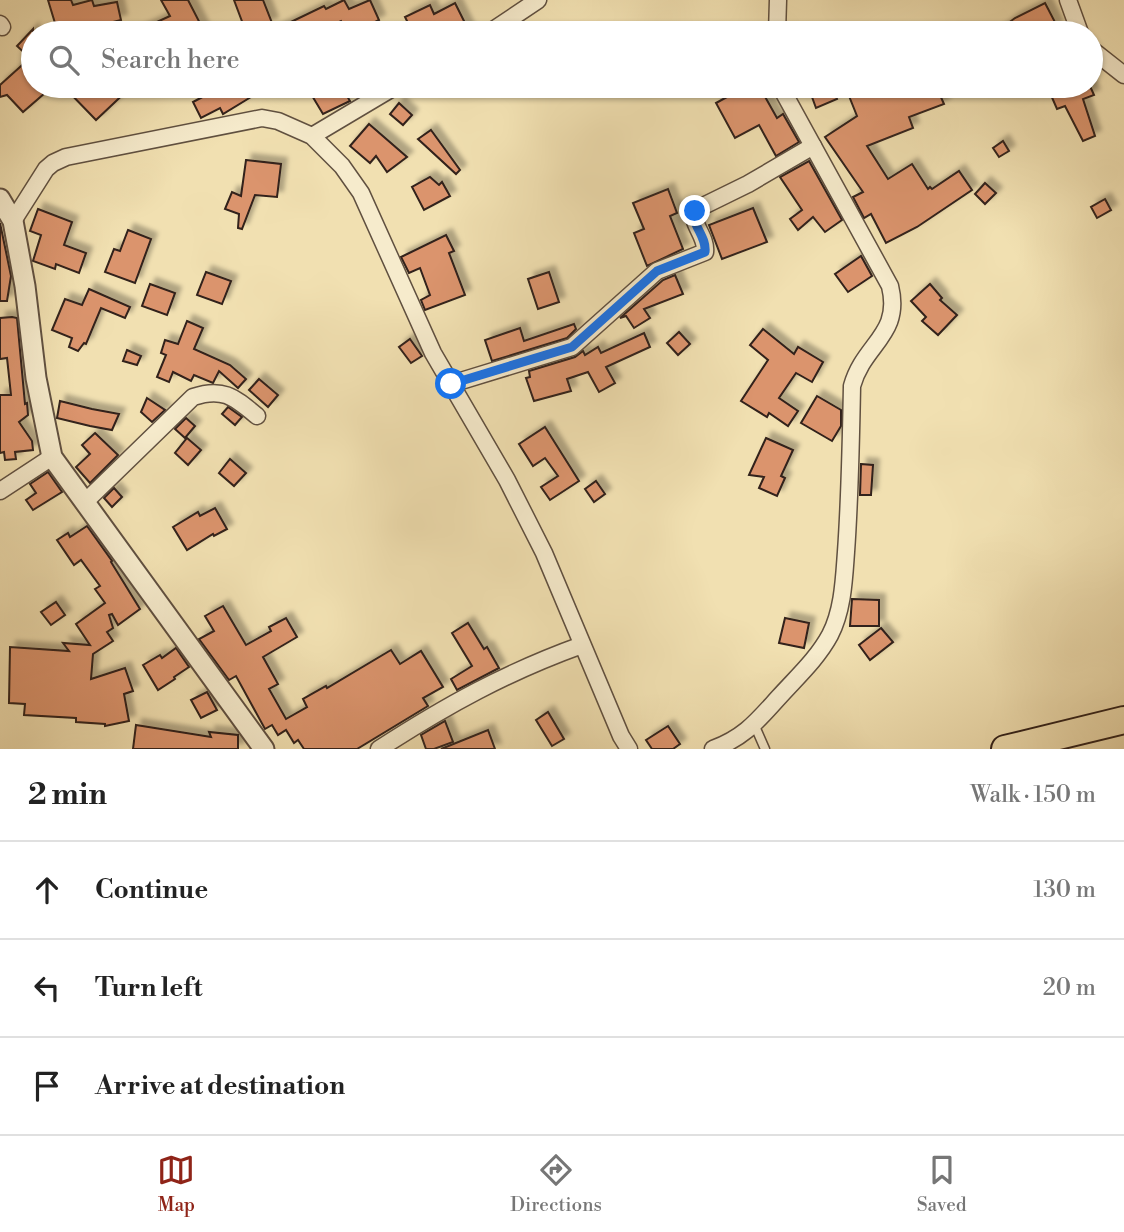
<!DOCTYPE html>
<meta charset="utf-8">
<style>
:root{--surface:#fff;--page:#f6f6f6;--text:#222;--muted:#767676;--line:#e0e0e0;--accent:#8f2418}
body{margin:0;font-family:"Libre Bodoni",serif;background:var(--page);color:var(--text)}
.stop{position:absolute;width:21px;height:21px;margin:-16px;border:5px solid #1a73e8;border-radius:50%;background:#fff}
.stop.end{background:#1a73e8;border-color:#fff;box-shadow:0 2px 7px #0008}
.list{margin:0;padding:0;list-style:none}
h2{display:flex;justify-content:space-between;align-items:center;height:91px;margin:0;padding:0 28px;font-size:30px}
h2 small{font-size:23px;font-weight:400;color:var(--muted)}
.list li{display:grid;grid-template-columns:46px 1fr auto;gap:21px;align-items:center;box-sizing:border-box;height:98px;padding:0 28px;border-top:2px solid var(--line)}
.list b{display:block;font-size:26px;white-space:nowrap}
.list em{font-size:23px;font-style:normal;color:var(--muted)}
.icon{flex:none;width:38px;height:38px;fill:none;stroke:currentColor;stroke-width:2;stroke-linecap:round;stroke-linejoin:round}
.map{position:relative;flex:none;width:1124px;height:749px;overflow:hidden}
.search{position:absolute;background:var(--surface);box-shadow:0 2px 5px #0004;left:21px;right:21px;top:21px;height:77px;display:flex;align-items:center;gap:18px;box-sizing:border-box;padding:0 24px;border-radius:38px;color:var(--muted);font-size:26px}
.sheet{height:385px;background:var(--surface)}
nav{display:flex;justify-content:space-around;align-items:center;box-sizing:border-box;height:98px;border-top:2px solid var(--line);background:var(--surface);font-size:19px;color:var(--muted)}
nav a{display:grid;justify-items:center;gap:4px}
nav .on{color:var(--accent)}
.map>svg:first-child{display:block}
.building{fill:#db946d;stroke:#30201a;stroke-width:2;filter:url(#shadow)}
.lines{fill:none;stroke-linecap:round;stroke-linejoin:round}
.service-casing{stroke:#605040;stroke-width:11}
.minor-casing{stroke:#605040;stroke-width:19}
.tertiary-casing{stroke:#605040;stroke-width:23}
.trunk-casing{stroke:#30201a;stroke-width:30}
.service{stroke:#f6ebcc;stroke-width:8}
.minor{stroke:#f6ebcc;stroke-width:16}
.tertiary{stroke:#f6ebcc;stroke-width:19}
.trunk{stroke:#f1e0b1;stroke-width:26}
.route{stroke:#1a73e8;stroke-width:9}
</style>
<div class="map">
<svg width="1124" height="749" viewBox="0 0 1124 749">
<defs>
<filter id="shadow"><feDropShadow dx="6" dy="-6" stdDeviation="2" flood-color="#0004"/></filter>
</defs>
<rect width="100%" height="100%" fill="#f1e0b1"/>
<filter id="stains"><feTurbulence type="fractalNoise" baseFrequency=".00286" numOctaves="4"/><feColorMatrix values="0 0 0 0 .2 0 0 0 0 .09 0 0 0 0 .02 0 0 0 .5 -.17"/></filter>
<radialGradient id="worn" r=".72"><stop offset=".6" stop-color="#630" stop-opacity="0"/><stop offset="1" stop-color="#630" stop-opacity=".3"/></radialGradient>
<!-- building -->
<g class="building">
<polygon points="48,0 71,0 73,5 92,0 94,6 117,2 121,20 82,30 83,33 58,33"/>
<polygon points="161,0 188,0 205,33 133,33 170,16"/>
<polygon points="234,0 263,0 272,23 246,32"/>
<polygon points="344,0 349,9 370,0 379,20 363,28 365,33 347,33 341,21 316,33 268,33 324,6 326,9"/>
<polygon points="455,3 470,33 413,33 405,17 430,5 434,14"/>
<polygon points="1045,3 1057,26 1044,33 1040,33 1037,27 1029,33 995,33 1015,18"/>
<polygon points="33,29 33,86 53,86 23,112 7,95 0,97 0,85 30,58 17,46"/>
<polygon points="63,86 132,86 96,120"/>
<polygon points="206,86 245,86 251,97 223,114 220,108 201,118 193,102 210,93"/>
<polygon points="315,86 341,86 350,101 323,114 308,89"/>
<polygon points="747,86 759,86 777,118 783,114 799,142 776,156 759,125 735,138 716,103"/>
<polygon points="808,86 832,86 837,99 816,108"/>
<polygon points="845,86 936,86 944,104 909,117 913,128 867,146 888,179 912,164 928,189 930,187 932,189 959,171 972,190 917,227 886,243 871,214 864,218 853,197 863,192 825,137 857,116"/>
<polygon points="1047,86 1090,86 1094,95 1083,99 1095,136 1083,141 1065,106 1057,109"/>
<polygon points="399,103 412,115 403,125 390,114"/>
<polygon points="369,124 407,157 387,172 376,156 370,163 350,146"/>
<polygon points="431,130 460,170 456,174 418,139"/>
<polygon points="1003,141 1009,151 999,157 993,148"/>
<polygon points="246,160 281,164 277,197 255,195 242,229 238,228 239,214 225,209 232,192 241,196"/>
<polygon points="809,161 842,220 825,232 813,217 798,230 790,219 802,210 780,177"/>
<polygon points="430,177 439,185 442,182 450,196 424,210 412,187"/>
<polygon points="985,183 996,193 985,204 975,194"/>
<polygon points="668,189 677,213 670,216 683,249 647,266 634,233 644,229 633,203"/>
<polygon points="1105,199 1111,210 1097,218 1091,207"/>
<polygon points="753,208 767,242 722,259 709,225"/>
<polygon points="38,209 72,222 64,245 86,253 79,273 56,264 55,269 33,261 41,235 30,231"/>
<polygon points="0,223 11,276 7,301 0,301"/>
<polygon points="128,230 151,239 135,283 105,272 114,249 120,251"/>
<polygon points="446,235 454,251 449,253 465,295 425,310 421,300 430,295 420,268 409,273 401,257"/>
<polygon points="861,256 872,276 848,292 835,274"/>
<polygon points="206,272 231,281 222,304 197,295"/>
<polygon points="549,272 559,302 538,309 528,279"/>
<polygon points="675,275 683,294 644,309 650,318 634,328 626,316 620,318 663,280"/>
<polygon points="150,284 175,293 167,315 142,306"/>
<polygon points="930,284 942,298 940,300 957,315 938,335 922,321 926,317 911,301"/>
<polygon points="89,289 130,307 125,318 101,308 86,344 84,343 78,351 69,347 72,338 52,330 65,299 82,305"/>
<polygon points="12,317 17,318 25,404 27,403 28,415 19,422 32,441 33,450 15,452 16,459 5,460 4,452 0,453 0,395 11,395 7,358 0,359 0,318"/>
<polygon points="187,321 203,328 194,349 230,365 246,379 238,388 219,371 213,383 194,375 191,381 173,372 169,382 157,377 166,355 161,353 165,340 178,344"/>
<polygon points="574,324 576,329 567,338 492,361 485,340 520,328 524,341"/>
<polygon points="763,329 794,354 798,347 823,362 812,382 796,373 779,398 798,411 788,426 769,413 767,417 741,401 768,360 750,345"/>
<polygon points="679,332 690,344 678,355 667,343"/>
<polygon points="644,333 650,347 606,367 615,383 599,392 588,372 567,379 571,391 534,401 526,378 530,377 529,371 575,357 583,351 585,355 598,347 601,353"/>
<polygon points="410,339 422,356 411,363 399,347"/>
<polygon points="127,350 141,356 137,365 123,361"/>
<polygon points="259,379 278,395 268,407 249,390"/>
<polygon points="817,396 841,410 841,426 832,441 801,423"/>
<polygon points="147,398 165,410 152,422 141,412"/>
<polygon points="60,401 92,409 119,414 112,430 90,426 57,418"/>
<polygon points="228,407 242,417 235,425 222,414"/>
<polygon points="186,418 195,426 185,438 175,429"/>
<polygon points="545,427 579,481 550,500 541,487 558,476 545,458 533,466 519,444"/>
<polygon points="95,433 118,455 90,483 76,467 90,454 82,445"/>
<polygon points="187,438 201,450 188,465 175,453"/>
<polygon points="766,438 793,450 781,476 785,478 777,496 759,488 764,477 749,475"/>
<polygon points="230,459 246,473 234,486 219,473"/>
<polygon points="861,464 873,465 871,495 860,495"/>
<polygon points="48,472 62,492 33,510 26,500 36,493 30,484"/>
<polygon points="596,481 605,494 594,502 585,489"/>
<polygon points="114,488 122,497 112,507 104,498"/>
<polygon points="215,508 227,529 214,536 213,534 187,550 173,527 198,512 200,516"/>
<polygon points="87,526 112,561 111,562 140,609 118,625 112,614 109,615 113,628 107,632 113,641 93,654 91,679 125,668 133,691 124,694 129,721 105,726 105,724 76,722 76,718 24,715 25,704 9,703 10,647 69,651 63,643 90,645 76,624 105,603 95,589 100,586 81,560 74,565 57,540 68,533 70,537"/>
<polygon points="852,599 879,600 879,626 850,626"/>
<polygon points="56,602 65,615 51,625 41,612"/>
<polygon points="223,606 246,645 271,631 269,627 286,618 297,637 263,657 278,684 269,689 286,719 307,707 303,699 326,686 327,688 391,650 400,664 421,651 443,687 423,698 428,706 357,749 304,749 298,740 294,743 286,730 278,735 272,725 265,729 236,676 229,680 199,639 214,631 205,616"/>
<polygon points="785,618 809,623 804,648 779,643"/>
<polygon points="468,623 484,649 487,647 499,668 457,690 451,679 472,666 452,633"/>
<polygon points="881,628 893,642 870,660 859,645"/>
<polygon points="176,648 189,667 174,677 175,679 158,690 143,665 160,655 162,658"/>
<polygon points="207,692 217,710 201,718 191,700"/>
<polygon points="548,712 564,739 552,746 536,720"/>
<polygon points="445,721 453,742 434,749 426,749 421,735"/>
<polygon points="136,725 211,737 209,732 238,735 238,749 133,749"/>
<polygon points="668,726 680,744 673,749 652,749 646,740"/>
<polygon points="488,730 495,749 441,749"/>
</g>
<g class="lines">
<!-- service casing -->
<g class="service-casing">
<polyline id="service" points="754,724 765,749"/>
</g>
<!-- minor casing -->
<g class="minor-casing">
<g id="minor">
<polyline points="1068,0 1080,33"/>
<polyline points="0,24 2,27"/>
<polyline points="489,33 538,0"/>
<polyline points="777,33 778,0"/>
<polyline points="1091,49 1124,75"/>
<polyline points="312,136 396,86"/>
<polyline points="13,221 46,169 53,163 66,157 262,118 278,121 312,136 342,166 361,193 433,353 507,480 544,553 621,736 629,749"/>
<path d="M451,384L572,347L657,271L705,252C707,236 690,224 695,210L748,184L813,146"/>
<polyline points="0,491 52,457"/>
<path d="M85,502L193,397C223,387 234,397 257,416"/>
<path d="M379,749C447,705 507,672 582,645"/>
<path d="M713,749C745,737 757,721 779,697C797,677 817,659 830,635C843,610 844,579 846,552C850,496 851,441 852,386C864,343 902,335 890,286L780,86"/>
</g>
</g>
<!-- tertiary casing -->
<g class="tertiary-casing">
<polyline id="tertiary" points="0,199 13,221 25,286 36,378 52,457 264,749"/>
</g>
<!-- trunk casing -->
<g class="trunk-casing">
<polyline id="trunk" points="1005,749 1124,720"/>
</g>
<!-- service -->
<use href="#service" class="service"/>
<!-- minor -->
<use href="#minor" class="minor"/>
<!-- tertiary -->
<use href="#tertiary" class="tertiary"/>
<!-- trunk -->
<use href="#trunk" class="trunk"/>
</g>
<g class="lines">
<!-- route -->
<path class="route" d="M451,384L572,347L657,271L705,252C707,236 690,224 695,211"/>
</g>
<rect width="100%" height="100%" filter="url(#stains)"/>
<rect width="100%" height="100%" fill="url(#worn)"/>
</svg>
<div class="stop" style="left:451px;top:384px"></div>
<div class="stop end" style="left:695px;top:211px"></div>
<div class="search"><svg class="icon" aria-label="search" viewBox="0 0 24 24"><circle cx="10" cy="10" r="6"/><path d="M15 15l6 6"/></svg>Search here</div>
</div>
<section class="sheet">
<h2>2 min<small>Walk · 150 m</small></h2>
<ul class="list">
<li><svg class="icon" aria-label="ahead" viewBox="0 0 24 24"><path d="M12 20V5M6 11l6-6 6 6"/></svg><div><b>Continue</b></div><em>130 m</em></li>
<li><svg class="icon" aria-label="left" viewBox="0 0 24 24"><path d="M17 20v-9H6M10 6l-5 5 5 5"/></svg><div><b>Turn left</b></div><em>20 m</em></li>
<li><svg class="icon" aria-label="arrive" viewBox="0 0 24 24"><path d="M6 21V4h12l-3 4 3 4H6"/></svg><div><b>Arrive at destination</b></div></li>
</ul>
</section>
<nav>
<a class="on"><svg class="icon" aria-label="map" viewBox="0 0 24 24"><path d="M3 6l6-2 6 2 6-2v14l-6 2-6-2-6 2zM9 4v14M15 6v14"/></svg>Map</a>
<a><svg class="icon" aria-label="directions" viewBox="0 0 24 24"><path d="M12 3l9 9-9 9-9-9zM9 14v-3h6M13 9l2 2-2 2"/></svg>Directions</a>
<a><svg class="icon" aria-label="saved" viewBox="0 0 24 24"><path d="M7 4h10v16l-5-4-5 4z"/></svg>Saved</a>
</nav>
